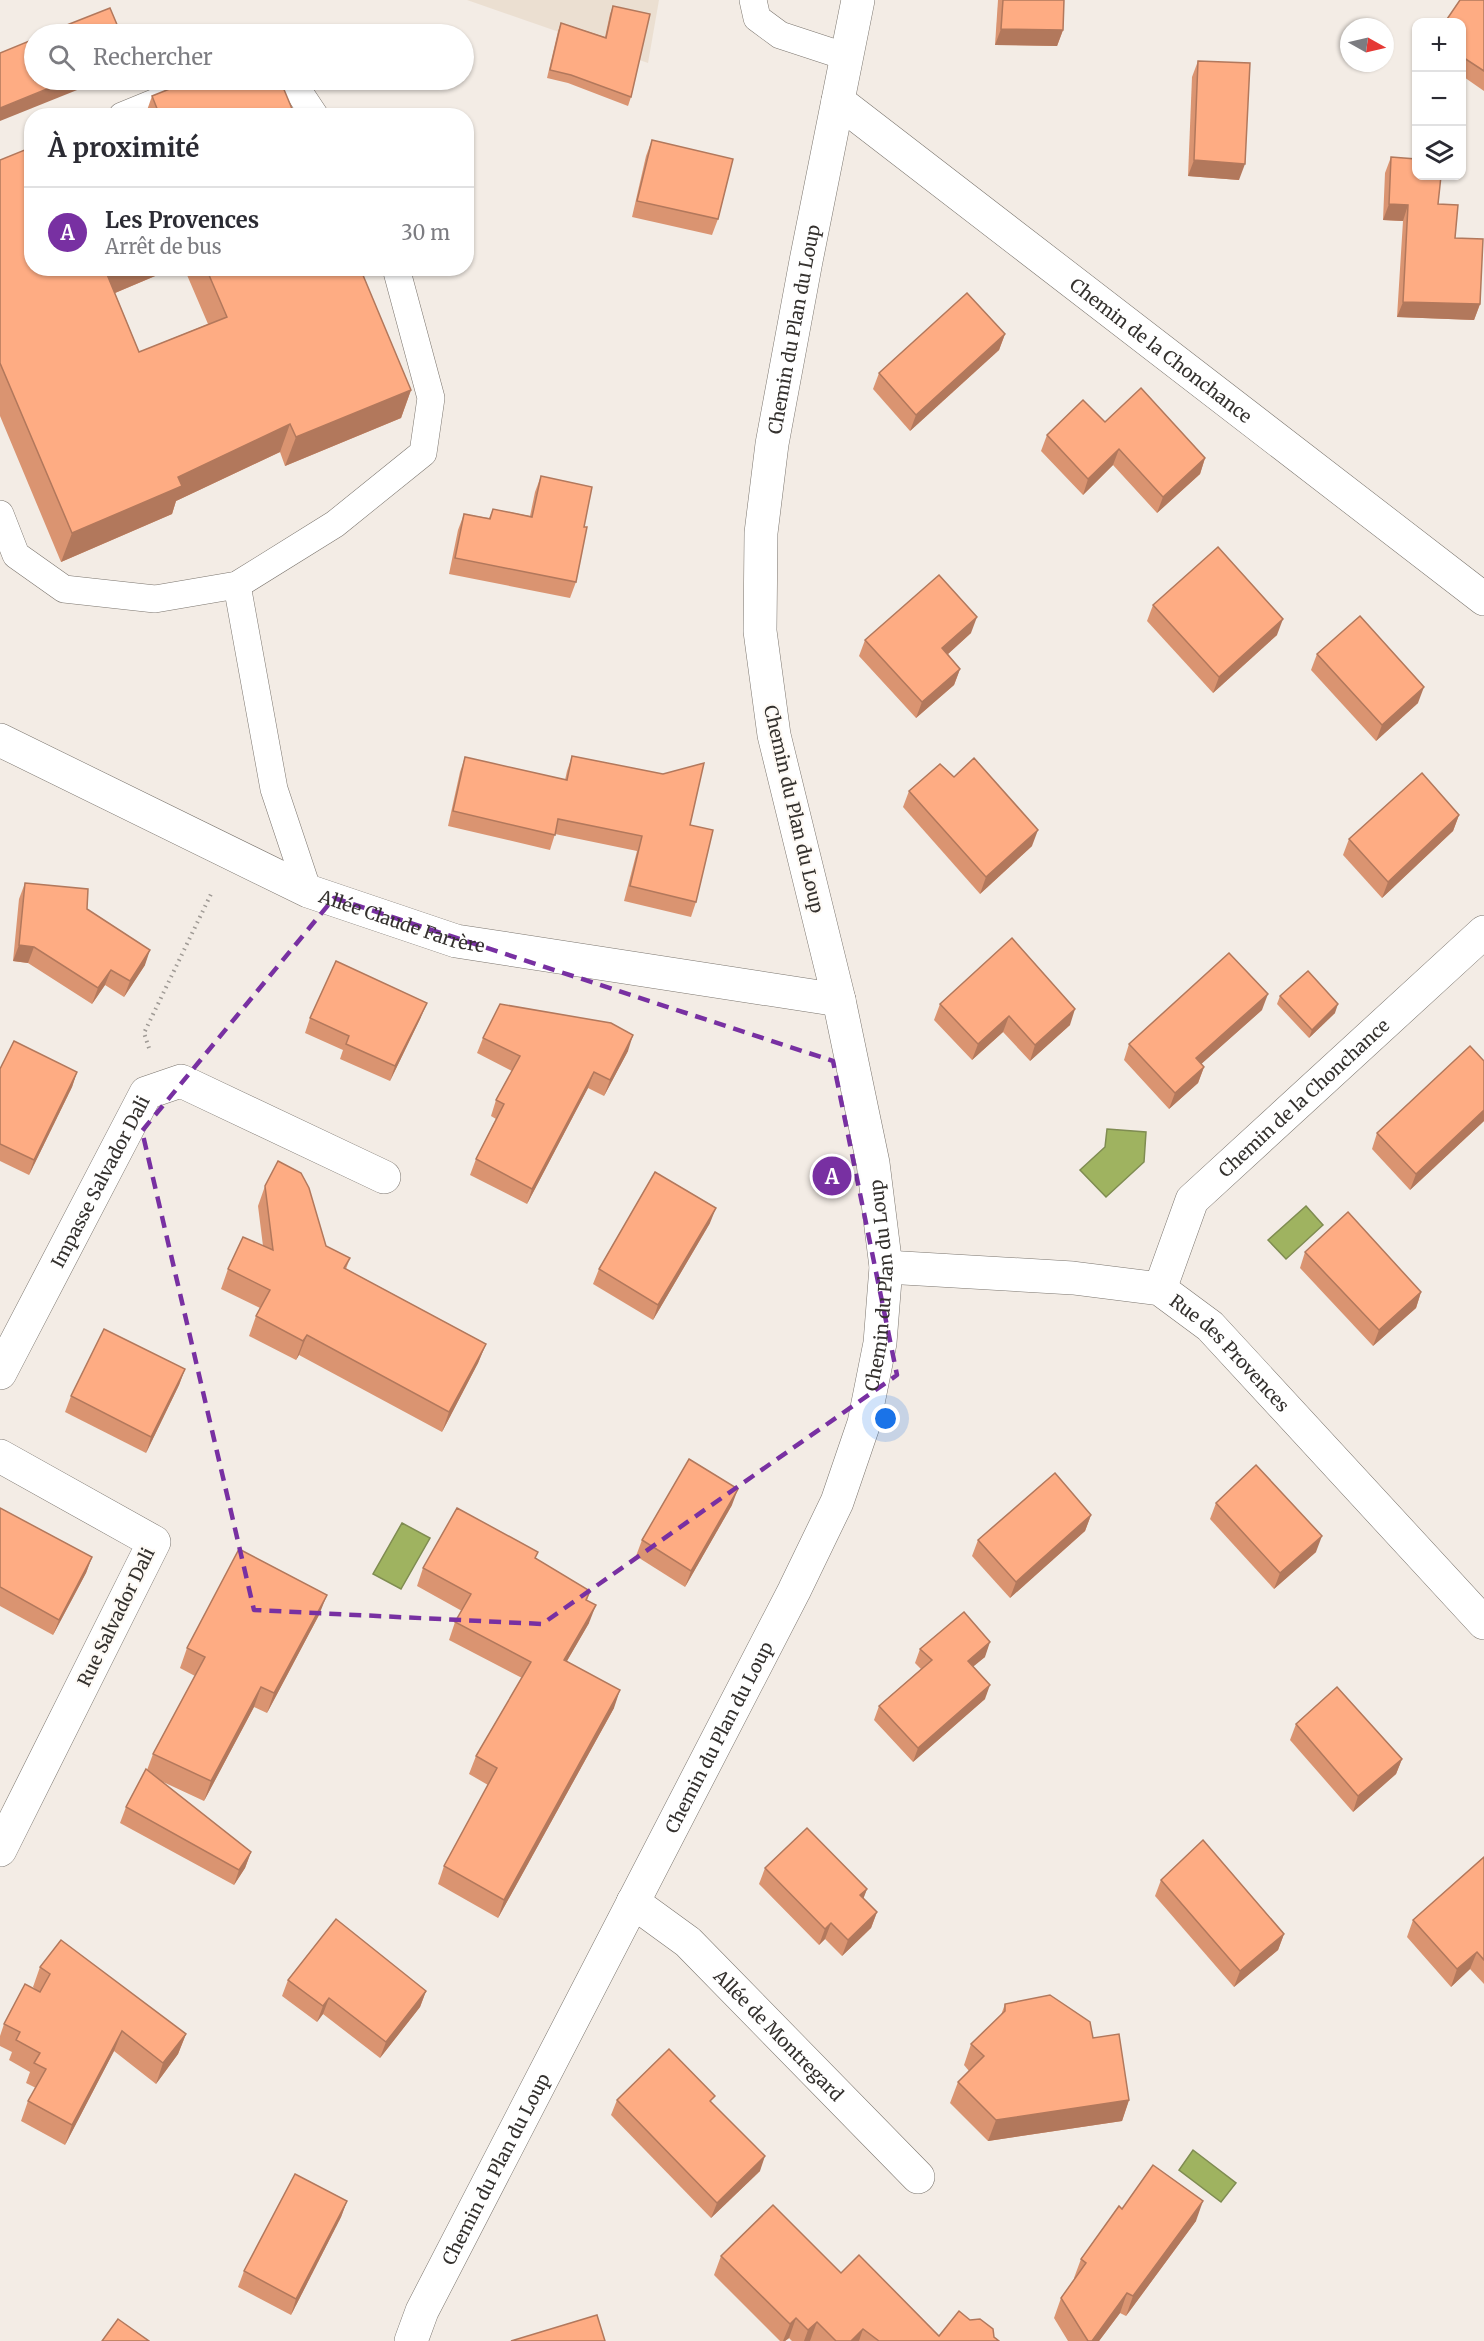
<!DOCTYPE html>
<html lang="fr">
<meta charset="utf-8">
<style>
:root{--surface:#fff;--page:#f7f7f7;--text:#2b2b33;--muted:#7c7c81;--line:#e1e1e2;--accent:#7830a2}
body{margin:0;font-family:Merriweather,serif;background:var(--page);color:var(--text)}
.controls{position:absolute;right:18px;top:18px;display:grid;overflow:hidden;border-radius:12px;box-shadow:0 2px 4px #0004}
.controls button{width:54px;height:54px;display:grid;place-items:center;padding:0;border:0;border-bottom:2px solid var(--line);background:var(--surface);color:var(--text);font:30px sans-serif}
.compass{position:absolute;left:1340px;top:18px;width:54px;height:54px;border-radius:50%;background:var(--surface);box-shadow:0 2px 4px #0004;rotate:98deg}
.you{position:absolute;left:886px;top:1419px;width:21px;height:21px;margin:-15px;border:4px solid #fff;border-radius:50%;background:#1a73e8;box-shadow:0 0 0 9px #1a73e833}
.badge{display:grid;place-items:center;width:39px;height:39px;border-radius:50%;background:var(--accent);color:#fff;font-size:20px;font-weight:700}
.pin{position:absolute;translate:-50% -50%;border:3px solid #fff;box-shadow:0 2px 6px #0006}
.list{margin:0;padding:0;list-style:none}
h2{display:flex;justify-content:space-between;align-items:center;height:78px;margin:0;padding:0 24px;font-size:26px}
h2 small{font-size:20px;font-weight:400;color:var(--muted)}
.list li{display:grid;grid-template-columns:39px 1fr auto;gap:18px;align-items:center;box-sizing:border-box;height:90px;padding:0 24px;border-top:2px solid var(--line)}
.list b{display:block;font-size:22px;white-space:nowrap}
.list p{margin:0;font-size:20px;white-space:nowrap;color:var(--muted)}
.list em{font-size:20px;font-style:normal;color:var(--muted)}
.icon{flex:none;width:33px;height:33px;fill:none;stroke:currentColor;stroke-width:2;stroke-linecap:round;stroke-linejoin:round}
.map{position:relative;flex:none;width:1484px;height:2341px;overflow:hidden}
.search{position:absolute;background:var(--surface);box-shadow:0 2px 4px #0004;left:24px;top:24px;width:450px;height:66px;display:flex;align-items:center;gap:15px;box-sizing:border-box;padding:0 21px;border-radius:33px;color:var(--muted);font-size:22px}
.panel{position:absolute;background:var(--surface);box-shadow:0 2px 4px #0004;left:24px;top:108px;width:450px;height:168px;border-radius:24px}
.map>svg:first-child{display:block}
.built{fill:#ebdfd1}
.water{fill:#9fb360;stroke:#7f8c51;stroke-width:1.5}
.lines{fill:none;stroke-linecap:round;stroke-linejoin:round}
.service-casing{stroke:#7b756e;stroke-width:28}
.minor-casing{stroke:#7b756e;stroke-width:34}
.tertiary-casing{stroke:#7b756e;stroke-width:34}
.path{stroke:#9f9a95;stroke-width:4;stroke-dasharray:1.5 4.5;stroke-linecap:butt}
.service{stroke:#fff;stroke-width:27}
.minor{stroke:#fff;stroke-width:33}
.tertiary{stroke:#fff;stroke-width:33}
.wall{fill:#da9471}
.shaded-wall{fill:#b2785c}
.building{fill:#feac83;stroke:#b2785c;stroke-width:1.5}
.marked{fill:none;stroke:#7830a2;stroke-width:4.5;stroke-dasharray:12 8;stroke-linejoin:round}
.labels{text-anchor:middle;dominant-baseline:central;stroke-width:4.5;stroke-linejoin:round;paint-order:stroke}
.street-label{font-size:18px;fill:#34312e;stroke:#fefaf5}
</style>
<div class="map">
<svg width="1484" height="2341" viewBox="0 0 1484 2341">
<rect width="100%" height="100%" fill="#f3ece5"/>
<!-- built -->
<polygon class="built" points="467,0 659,0 648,63"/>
<!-- water -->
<g class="water">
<polygon points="1107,1129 1146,1132 1144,1162 1106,1197 1080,1170 1105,1147"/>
<polygon points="1306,1206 1323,1225 1286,1259 1268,1240"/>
<polygon points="402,1523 430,1538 401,1589 373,1574"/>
<polygon points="1193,2150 1236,2183 1221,2202 1179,2170"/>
</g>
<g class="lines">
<!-- service casing -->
<g class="service-casing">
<g id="service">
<polyline points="753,0 757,18 780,35 847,57"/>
<polyline points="291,80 315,116"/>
<polyline points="122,116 210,80"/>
<polyline points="0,514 16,555 64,589 155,599 237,585 335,524 423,453 431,398 396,268"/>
<polyline points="237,585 274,789 308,891"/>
</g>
</g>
<!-- minor casing -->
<g class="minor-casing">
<g id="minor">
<path id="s1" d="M838,101L1484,599"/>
<path id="s2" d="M0,740L308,891L456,941L839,1000"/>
<path id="s3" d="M886,1267L1073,1278L1160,1289L1210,1326L1484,1623"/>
<path id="s4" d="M1160,1289L1192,1200L1484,932"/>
<path id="s5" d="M0,1373L146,1093L181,1081L384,1177"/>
<polyline points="0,1456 154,1542 0,1850"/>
<path id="s6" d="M633,1902L688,1942L918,2177"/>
</g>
</g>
<!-- tertiary casing -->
<g class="tertiary-casing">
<g id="tertiary">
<path id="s7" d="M411,2341L422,2311L794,1591L837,1502L864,1423L880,1343L886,1267L873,1163L839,1000L774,735L760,631L761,533L772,444L806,261L858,0"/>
</g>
</g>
<!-- path -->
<polyline class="path" points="149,1048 144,1033 212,892"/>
<!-- service -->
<use href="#service" class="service"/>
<!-- minor -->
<use href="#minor" class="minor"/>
<!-- tertiary -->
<use href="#tertiary" class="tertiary"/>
</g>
<!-- wall -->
<g class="wall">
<polygon points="998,0 1064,0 1063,30 1057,46 995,45"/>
<polygon points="1484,0 1484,91 1461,75 1461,22"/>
<polygon points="613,6 631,97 628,106 568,83 547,78 558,31 561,23 605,37 610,14"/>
<polygon points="1198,61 1239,180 1188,176 1192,77"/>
<polygon points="152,96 295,116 145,116"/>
<polygon points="652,140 718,219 712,235 632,217 646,156"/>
<polygon points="1391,157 1438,204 1455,238 1480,304 1474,320 1397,317 1403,221 1383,220 1385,173"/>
<polygon points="0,160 32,268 174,268 115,293 139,352 208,324 184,268 360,268 411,390 401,418 285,466 280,452 176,501 172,514 61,562 0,416"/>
<polygon points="1005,334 999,350 910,431 873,389 879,373"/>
<polygon points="1047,435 1205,458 1200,474 1157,513 1113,465 1083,495 1041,451"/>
<polygon points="541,476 584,527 576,582 570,598 449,574 458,530 464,514 489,518 493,509 530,516 535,492"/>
<polygon points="1153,605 1277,635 1213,693 1147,621"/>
<polygon points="971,633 948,654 960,669 954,685 916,718 859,656 865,640"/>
<polygon points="1317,654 1418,703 1376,741 1311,670"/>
<polygon points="572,756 690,825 696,902 691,917 624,901 637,851 555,834 550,850 448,826 460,772 465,757 565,780 567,771"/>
<polygon points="954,777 1032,846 980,894 903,807 909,791"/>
<polygon points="1459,815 1453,831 1382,898 1343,855 1349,839"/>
<polygon points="25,883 87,909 145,965 124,997 105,985 92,1004 28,963 13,961 19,899"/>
<polygon points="1280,996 1335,1013 1309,1038 1277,1004"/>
<polygon points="940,1004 1070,1025 1030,1061 1003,1032 972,1060 934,1020"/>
<polygon points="1262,1010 1201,1064 1204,1067 1198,1083 1169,1109 1124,1060 1129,1044"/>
<polygon points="421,1017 390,1081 340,1059 343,1050 305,1033 310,1018"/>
<polygon points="483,1038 628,1051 604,1096 588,1088 527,1204 470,1175 476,1159 496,1119 491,1116 496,1100 512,1071 477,1053"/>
<polygon points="1484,1061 1484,1121 1410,1190 1372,1149 1377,1133"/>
<polygon points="0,1069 77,1072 72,1087 29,1175 0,1161"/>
<polygon points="265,1186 326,1246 350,1258 346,1269 486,1344 478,1363 442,1432 299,1355 296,1360 249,1336 256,1316 260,1308 221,1289 228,1269 263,1246 258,1206"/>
<polygon points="710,1223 653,1320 593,1284 599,1269"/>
<polygon points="1305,1252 1421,1292 1416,1308 1373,1346 1300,1268"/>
<polygon points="185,1369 179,1385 146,1453 65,1412 71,1396"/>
<polygon points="1216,1503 1316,1552 1274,1589 1210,1519"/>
<polygon points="732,1505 685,1587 636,1556 642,1540"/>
<polygon points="0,1508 92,1557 86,1573 53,1635 0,1606"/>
<polygon points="1091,1515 1085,1531 1010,1598 972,1556 978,1540"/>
<polygon points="536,1559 590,1591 587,1600 589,1623 567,1661 614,1708 498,1918 438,1884 444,1866 488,1785 469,1774 476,1756 522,1678 449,1640 455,1622 462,1611 417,1586 423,1568"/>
<polygon points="319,1615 267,1713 254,1707 204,1801 161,1781 251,1852 245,1868 234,1885 120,1823 126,1807 147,1770 153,1754 195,1676 180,1668 187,1648"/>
<polygon points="920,1649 985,1657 973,1666 985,1699 913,1762 874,1720 879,1706 921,1669 915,1663"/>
<polygon points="1296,1724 1402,1759 1396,1774 1353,1812 1290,1740"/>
<polygon points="1484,1857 1484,1984 1470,1969 1451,1987 1407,1937 1413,1920"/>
<polygon points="765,1868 867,1889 863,1898 877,1912 871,1928 842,1956 825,1939 819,1945 759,1884"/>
<polygon points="1161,1880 1284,1934 1278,1950 1234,1987 1155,1896"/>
<polygon points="40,1967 186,2034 178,2054 156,2084 114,2051 65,2145 21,2121 28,2101 36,2088 26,2083 30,2072 9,2060 12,2052 0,2046 0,2036 4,2024 36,1990 33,1987"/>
<polygon points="288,1980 426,1991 420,2007 380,2058 323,2014 317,2022 282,1996"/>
<polygon points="1005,2004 1093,2038 1129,2100 1122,2121 988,2141 950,2103 958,2082 969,2071 964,2065 971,2044 1001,2015"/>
<polygon points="617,2100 712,2104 760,2171 711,2218 611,2115"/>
<polygon points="347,2201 341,2217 291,2315 238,2287 244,2271"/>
<polygon points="1122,2209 1196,2221 1126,2316 1120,2313 1099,2341 1068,2341 1054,2318 1061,2298 1075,2279 1074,2278 1081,2259"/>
<polygon points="721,2256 841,2273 939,2336 994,2337 999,2341 792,2341 789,2338 785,2341 780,2341 714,2275"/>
</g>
<!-- shaded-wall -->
<g class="shaded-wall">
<polygon points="1001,29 1063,30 1057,46 995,45"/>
<polygon points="69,80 102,80 0,121 0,108"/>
<polygon points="1194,160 1245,164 1239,180 1188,176"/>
<polygon points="1389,204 1408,205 1403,221 1383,220"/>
<polygon points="116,268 174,268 96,301 106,272"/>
<polygon points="1403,302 1480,304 1474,320 1397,317"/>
<polygon points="1005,334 999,350 910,431 916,415"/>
<polygon points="411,390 401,418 285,466 296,437"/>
<polygon points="290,424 280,452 176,501 172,514 61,562 72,533 178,477"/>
<polygon points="1119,449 1113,465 1083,495 1088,479"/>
<polygon points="1205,458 1200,474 1157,513 1163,497"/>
<polygon points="977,617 971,633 937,664 942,648"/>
<polygon points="1283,619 1277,635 1213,693 1219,677"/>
<polygon points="960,669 954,685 916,718 922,702"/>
<polygon points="1424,687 1418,703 1376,741 1382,725"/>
<polygon points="1459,815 1453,831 1382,898 1388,882"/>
<polygon points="1038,830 1032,846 980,894 986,877"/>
<polygon points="19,945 34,947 28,963 13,961"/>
<polygon points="150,950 145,965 124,997 130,981"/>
<polygon points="111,970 105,985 92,1004 98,988"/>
<polygon points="1268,994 1262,1010 1190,1074 1196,1058"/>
<polygon points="427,1003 421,1017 390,1081 395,1066"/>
<polygon points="1338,1004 1335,1013 1309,1038 1312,1030"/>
<polygon points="1075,1009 1070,1025 1030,1061 1035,1045"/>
<polygon points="1009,1016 1003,1032 972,1060 978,1044"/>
<polygon points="633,1035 628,1051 604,1096 610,1080"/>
<polygon points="1204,1067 1198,1083 1169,1109 1175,1093"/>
<polygon points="77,1072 72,1087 29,1175 34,1160"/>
<polygon points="594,1072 588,1088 527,1204 532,1189"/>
<polygon points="1484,1110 1484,1121 1410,1190 1416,1174"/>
<polygon points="716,1208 710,1223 653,1320 658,1305"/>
<polygon points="1421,1292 1416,1308 1373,1346 1379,1330"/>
<polygon points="307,1335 299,1355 296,1360 303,1341"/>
<polygon points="486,1344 478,1363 442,1432 449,1412"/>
<polygon points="185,1369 179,1385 146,1453 151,1437"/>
<polygon points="738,1489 732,1505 685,1587 691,1571"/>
<polygon points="1091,1515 1085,1531 1010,1598 1016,1582"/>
<polygon points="1322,1536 1316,1552 1274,1589 1280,1573"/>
<polygon points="92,1557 86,1573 53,1635 59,1620"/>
<polygon points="327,1595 319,1615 267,1713 274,1693"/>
<polygon points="596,1605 589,1623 557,1678 564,1660"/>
<polygon points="990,1642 985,1657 963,1675 968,1661"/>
<polygon points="990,1685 985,1699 913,1762 918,1748"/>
<polygon points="261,1687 254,1707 204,1801 211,1781"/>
<polygon points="620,1690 614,1708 498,1918 504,1900"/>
<polygon points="1402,1759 1396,1774 1353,1812 1358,1796"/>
<polygon points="251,1852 245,1868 234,1885 239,1870"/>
<polygon points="867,1889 861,1905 860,1895"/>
<polygon points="877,1912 871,1928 842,1956 848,1940"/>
<polygon points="831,1923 825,1939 819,1945 825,1929"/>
<polygon points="1284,1934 1278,1950 1234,1987 1240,1971"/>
<polygon points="1477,1952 1470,1969 1451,1987 1457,1969"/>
<polygon points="426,1991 420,2007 380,2058 386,2042"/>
<polygon points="329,1998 323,2014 317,2022 323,2006"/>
<polygon points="122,2031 114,2051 65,2145 72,2125"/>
<polygon points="186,2034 178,2054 156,2084 163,2063"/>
<polygon points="1129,2100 1122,2121 988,2141 996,2120"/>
<polygon points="765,2156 760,2171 711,2218 717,2203"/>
<polygon points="347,2201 341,2217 291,2315 296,2299"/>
<polygon points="1203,2201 1196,2221 1126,2316 1133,2296"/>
<polygon points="1127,2293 1120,2313 1099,2341 1092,2341"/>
<polygon points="796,2318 789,2338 785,2341 783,2341 790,2324"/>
<polygon points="817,2322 810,2341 804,2341 808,2330"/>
<polygon points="863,2329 859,2341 851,2341"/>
</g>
<!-- building -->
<g class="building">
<polygon points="1003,0 1064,0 1063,30 1001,29"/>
<polygon points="1460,0 1484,0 1484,71 1461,56 1461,22 1445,22"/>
<polygon points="613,6 650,14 631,97 571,75 550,70 561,23 606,38"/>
<polygon points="110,8 121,34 44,34"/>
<polygon points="34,39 34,80 69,80 0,108 0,53"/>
<polygon points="1198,61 1250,63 1245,164 1194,160"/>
<polygon points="192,80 280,80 295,116 160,116 152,96"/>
<polygon points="652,140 733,159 718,219 637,201"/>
<polygon points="32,147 32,268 116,268 106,272 139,352 227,317 206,268 360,268 411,390 296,437 290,424 178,477 182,486 72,533 0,363 0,160"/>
<polygon points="1391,157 1416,159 1416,176 1441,176 1438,204 1458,205 1455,238 1483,239 1480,304 1403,302 1408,205 1389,204"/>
<polygon points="967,293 1005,334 916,415 879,373"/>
<polygon points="1141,388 1205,458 1163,497 1119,449 1088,479 1047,435 1083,400 1105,422"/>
<polygon points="541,476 592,487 584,527 587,527 576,582 455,558 464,514 490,519 493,509 532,517"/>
<polygon points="1218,547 1283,619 1219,677 1153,605"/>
<polygon points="939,575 977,617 942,648 960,669 922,702 865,640"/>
<polygon points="1360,616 1424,687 1382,725 1317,654"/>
<polygon points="572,756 663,774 704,763 690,825 713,830 696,902 630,886 642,836 558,819 555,835 453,811 465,757 567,780"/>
<polygon points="974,758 1038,830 986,877 909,791 940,764 954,777"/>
<polygon points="1422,773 1459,815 1388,882 1349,839"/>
<polygon points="25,883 88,889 87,909 150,950 130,981 111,970 98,988 34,947 19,945"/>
<polygon points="1012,938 1075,1009 1035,1045 1009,1016 978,1044 940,1004"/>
<polygon points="1229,953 1268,994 1196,1058 1204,1067 1175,1093 1129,1044"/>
<polygon points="336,961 427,1003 395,1066 346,1044 349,1036 310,1018"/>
<polygon points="1308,971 1338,1004 1312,1030 1280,996"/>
<polygon points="500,1004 611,1023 633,1035 610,1080 594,1072 532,1189 476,1159 504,1104 496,1100 520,1056 483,1038"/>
<polygon points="14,1041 77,1072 34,1160 0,1144 0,1069"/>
<polygon points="1470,1046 1484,1061 1484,1110 1416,1174 1377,1133"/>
<polygon points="278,1161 301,1173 309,1188 326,1246 350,1258 344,1268 486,1344 449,1412 307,1335 303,1341 256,1316 270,1290 228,1269 243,1237 273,1250 265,1186"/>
<polygon points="655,1172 716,1208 658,1305 599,1269"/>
<polygon points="1348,1212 1421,1292 1379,1330 1305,1252"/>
<polygon points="104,1329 185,1369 151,1437 71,1396"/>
<polygon points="689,1459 738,1489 691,1571 642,1540"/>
<polygon points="1256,1465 1322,1536 1280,1573 1216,1503"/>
<polygon points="1055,1473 1091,1515 1016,1582 978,1540"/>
<polygon points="0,1508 92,1557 59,1620 0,1587"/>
<polygon points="457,1508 538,1552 535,1558 590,1591 586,1600 596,1605 564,1660 620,1690 504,1900 444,1866 497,1768 476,1756 531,1662 455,1622 471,1594 423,1568"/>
<polygon points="239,1549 327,1595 274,1693 261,1687 211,1781 153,1754 205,1657 187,1648"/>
<polygon points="964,1612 990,1642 968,1661 990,1685 918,1748 879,1706 932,1660 920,1649"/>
<polygon points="1337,1687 1402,1759 1358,1796 1296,1724"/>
<polygon points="146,1769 251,1852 239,1870 126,1807"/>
<polygon points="807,1828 867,1889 860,1895 877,1912 848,1940 831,1923 825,1929 765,1868"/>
<polygon points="1203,1840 1284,1934 1240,1971 1161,1880"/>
<polygon points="1484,1857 1484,1960 1477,1952 1457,1969 1413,1920"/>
<polygon points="336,1919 426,1991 386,2042 329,1998 323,2006 288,1980"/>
<polygon points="61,1940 186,2034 163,2063 122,2031 72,2125 28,2101 46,2069 34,2063 40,2053 16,2040 20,2032 4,2024 25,1984 40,1992 50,1974 40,1967"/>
<polygon points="1050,1995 1090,2022 1093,2038 1119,2034 1129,2100 996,2120 958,2082 984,2056 971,2044 1005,2011 1005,2004"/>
<polygon points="669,2049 715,2096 710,2101 765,2156 717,2203 617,2100"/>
<polygon points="1153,2165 1203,2201 1133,2296 1127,2293 1092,2341 1088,2341 1061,2298 1086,2263 1081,2259 1119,2206 1122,2209"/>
<polygon points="295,2174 347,2201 296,2299 244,2271"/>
<polygon points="773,2205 841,2273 859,2255 939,2336 959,2311 970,2320 980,2319 993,2329 994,2337 999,2341 879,2341 863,2329 851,2341 836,2341 817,2322 808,2330 796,2318 790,2324 721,2256"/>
<polygon points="597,2315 605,2341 511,2341"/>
<polygon points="118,2319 149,2341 102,2341"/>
</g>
<!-- marked area -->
<path class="marked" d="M334,898L833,1061L897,1375L542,1624L254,1610L142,1131Z"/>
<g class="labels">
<!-- street labels -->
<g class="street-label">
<text stroke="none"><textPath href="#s7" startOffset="2136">Chemin du Plan du Loup</textPath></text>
<text stroke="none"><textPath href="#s1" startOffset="408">Chemin de la Chonchance</textPath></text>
<text transform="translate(794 809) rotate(77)">Chemin du Plan du Loup</text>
<text stroke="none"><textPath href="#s2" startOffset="442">Allée Claude Farrère</textPath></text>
<text stroke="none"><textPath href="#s4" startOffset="246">Chemin de la Chonchance</textPath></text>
<text stroke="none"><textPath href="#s5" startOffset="216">Impasse Salvador Dali</textPath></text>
<text stroke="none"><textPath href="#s7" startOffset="1164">Chemin du Plan du Loup</textPath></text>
<text stroke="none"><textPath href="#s3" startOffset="370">Rue des Provences</textPath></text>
<text transform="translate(116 1617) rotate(-64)">Rue Salvador Dali</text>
<text stroke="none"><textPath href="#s7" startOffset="678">Chemin du Plan du Loup</textPath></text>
<text stroke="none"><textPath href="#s6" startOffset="198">Allée de Montregard</textPath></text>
<text stroke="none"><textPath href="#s7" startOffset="192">Chemin du Plan du Loup</textPath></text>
</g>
</g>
</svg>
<div class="controls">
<button>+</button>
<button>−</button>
<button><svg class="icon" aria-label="layers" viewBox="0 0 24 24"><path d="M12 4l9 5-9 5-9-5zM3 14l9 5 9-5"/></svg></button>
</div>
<svg class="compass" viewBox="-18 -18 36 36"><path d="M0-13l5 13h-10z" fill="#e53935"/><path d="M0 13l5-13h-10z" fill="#7c7c81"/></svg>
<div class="you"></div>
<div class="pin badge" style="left:832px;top:1176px">A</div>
<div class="search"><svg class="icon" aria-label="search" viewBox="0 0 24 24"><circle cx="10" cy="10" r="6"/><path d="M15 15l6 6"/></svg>Rechercher</div>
<section class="panel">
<h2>À proximité<small></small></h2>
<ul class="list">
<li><span class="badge">A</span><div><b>Les Provences</b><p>Arrêt de bus</p></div><em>30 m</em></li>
</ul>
</section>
</div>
